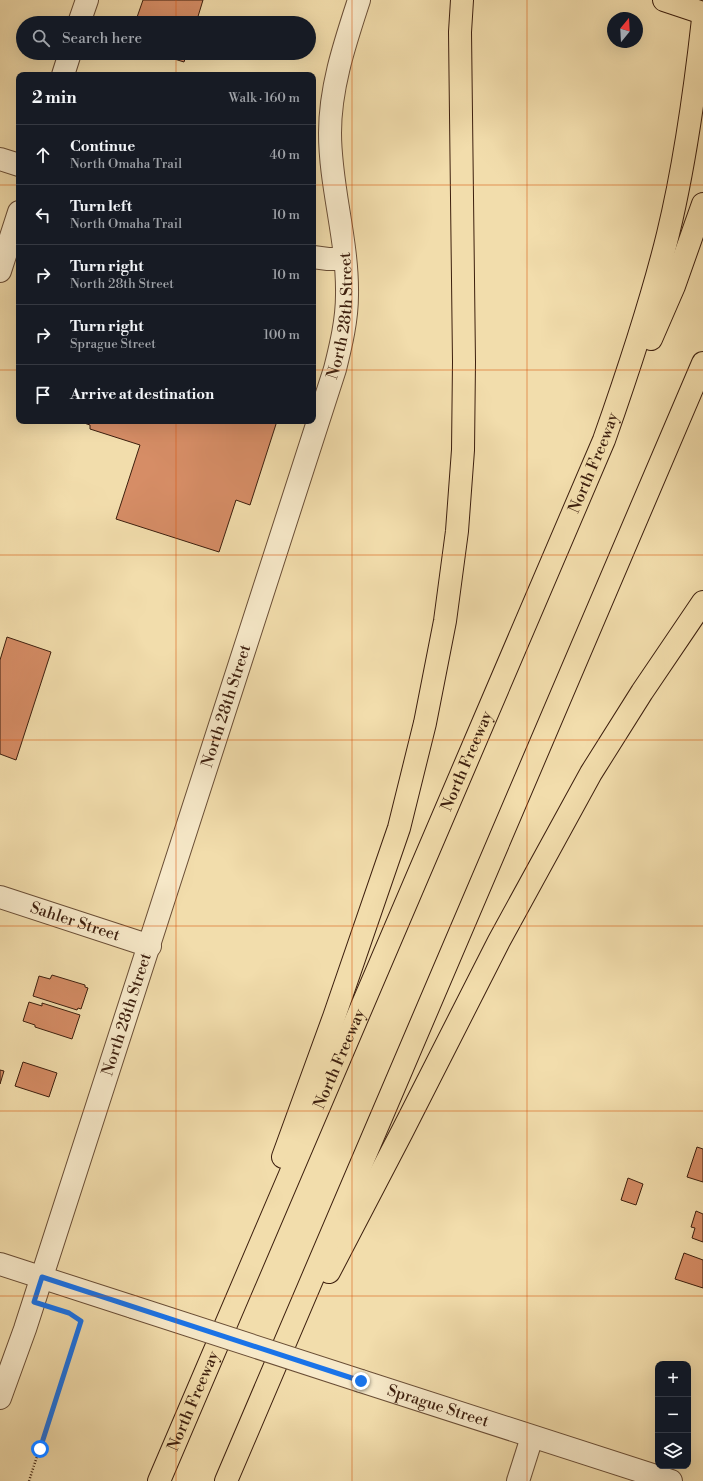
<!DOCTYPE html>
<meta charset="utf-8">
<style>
:root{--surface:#171b24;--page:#20242c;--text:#f1f3f6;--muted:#9ea1a6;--line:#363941}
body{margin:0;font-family:"Libre Bodoni",serif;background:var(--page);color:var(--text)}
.controls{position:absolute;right:12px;bottom:12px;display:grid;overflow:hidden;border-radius:8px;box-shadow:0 4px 16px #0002}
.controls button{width:36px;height:36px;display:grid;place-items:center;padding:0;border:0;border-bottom:1px solid var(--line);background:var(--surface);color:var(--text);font:20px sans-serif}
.compass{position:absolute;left:607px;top:12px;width:36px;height:36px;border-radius:50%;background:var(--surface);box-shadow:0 4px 16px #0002;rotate:18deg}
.stop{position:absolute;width:12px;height:12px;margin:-9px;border:3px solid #1a73e8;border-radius:50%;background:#fff}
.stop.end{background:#1a73e8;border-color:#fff;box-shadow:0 1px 4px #0008}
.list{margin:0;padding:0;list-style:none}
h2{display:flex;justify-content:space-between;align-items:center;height:52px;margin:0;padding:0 16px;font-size:17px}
h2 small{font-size:13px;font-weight:400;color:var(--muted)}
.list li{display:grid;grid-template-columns:26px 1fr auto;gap:12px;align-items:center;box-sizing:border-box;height:60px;padding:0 16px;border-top:1px solid var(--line)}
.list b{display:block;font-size:15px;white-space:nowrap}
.list p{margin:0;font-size:13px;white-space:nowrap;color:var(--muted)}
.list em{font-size:13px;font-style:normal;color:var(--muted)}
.icon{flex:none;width:22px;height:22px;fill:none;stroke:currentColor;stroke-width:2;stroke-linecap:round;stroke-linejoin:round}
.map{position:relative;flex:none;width:703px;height:1481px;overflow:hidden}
.search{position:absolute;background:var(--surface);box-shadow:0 4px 16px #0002;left:16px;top:16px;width:300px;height:44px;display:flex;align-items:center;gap:10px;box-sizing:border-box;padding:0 14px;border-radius:22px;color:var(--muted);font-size:15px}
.panel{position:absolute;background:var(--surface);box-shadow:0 4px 16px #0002;left:16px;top:72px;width:300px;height:352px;border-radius:8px}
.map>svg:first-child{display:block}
.building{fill:#d68d66;stroke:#3d1f0e}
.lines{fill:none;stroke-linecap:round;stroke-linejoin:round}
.minor-casing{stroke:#6a4e36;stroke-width:24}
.tertiary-casing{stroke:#6a4e36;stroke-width:24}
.primary-casing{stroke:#3d1f0e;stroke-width:24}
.motorway-casing{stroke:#3d1f0e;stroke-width:24}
.path{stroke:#3d1f0e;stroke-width:2.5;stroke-dasharray:1 2;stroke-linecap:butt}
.minor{stroke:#f7e9c9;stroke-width:22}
.tertiary{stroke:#f7e9c9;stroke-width:22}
.primary{stroke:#f2ddac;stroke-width:22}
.motorway{stroke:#f2ddac;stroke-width:22}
.tertiary-bridge-casing{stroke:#6a4e36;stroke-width:24;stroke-linecap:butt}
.tertiary-bridge{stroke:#f7e9c9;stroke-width:22}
.route{stroke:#1a73e8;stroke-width:5}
.grid{fill:none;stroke:#d7530c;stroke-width:1;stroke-opacity:0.55}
.labels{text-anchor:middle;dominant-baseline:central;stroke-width:4;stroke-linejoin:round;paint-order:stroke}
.street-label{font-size:16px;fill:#3d1f0e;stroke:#f7e9c9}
</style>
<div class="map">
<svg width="703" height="1481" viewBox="0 0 703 1481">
<rect width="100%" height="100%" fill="#f2ddac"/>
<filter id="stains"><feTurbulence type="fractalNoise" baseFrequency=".005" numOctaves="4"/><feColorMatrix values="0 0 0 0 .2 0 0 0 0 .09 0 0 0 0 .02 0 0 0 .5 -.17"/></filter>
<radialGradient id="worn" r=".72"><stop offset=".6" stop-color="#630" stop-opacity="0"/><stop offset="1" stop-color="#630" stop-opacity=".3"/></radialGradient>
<!-- building -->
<g class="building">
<polygon points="143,0 203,0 196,23 135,23"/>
<polygon points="155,53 187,53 184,62"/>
<polygon points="78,421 277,421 250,505 236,500 219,552 116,519 140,445 90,429 90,425"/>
<polygon points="7,637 51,652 16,760 0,754 0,660"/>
<polygon points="52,975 85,985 85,987 88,988 81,1009 78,1008 77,1010 33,996 39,976 50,979"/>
<polygon points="29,1002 42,1006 42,1003 80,1015 72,1039 35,1027 35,1025 23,1021"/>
<polygon points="23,1062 57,1073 49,1097 15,1086"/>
<polygon points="0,1070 4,1071 0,1084"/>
<polygon points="697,1147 703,1149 703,1182 687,1177"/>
<polygon points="628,1178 643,1184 636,1205 621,1200"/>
<polygon points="696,1211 703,1214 703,1242 692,1238 695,1228 691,1227"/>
<polygon points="684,1253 703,1260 703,1288 675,1279"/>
</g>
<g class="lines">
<!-- minor casing -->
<g class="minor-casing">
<g id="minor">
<polyline points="79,23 87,0"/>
<polyline points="63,75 70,53"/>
<polyline points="0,159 19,165"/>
<polyline points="313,257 328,259 345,259"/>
<polyline points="0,271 19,212"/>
<path id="s1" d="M0,897L150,946"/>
<path id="s2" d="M0,1398L25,1329L335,369C341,345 347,320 347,295C348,240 330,187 330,133C330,87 345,43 359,0"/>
<polyline points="518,1481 532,1437"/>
</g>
</g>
<!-- tertiary casing -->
<g class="tertiary-casing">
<g id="tertiary">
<polyline points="0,1264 133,1307"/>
<path id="s3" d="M361,1381L671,1481"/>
</g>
</g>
<!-- primary casing -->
<g class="primary-casing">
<polyline id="primary" points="664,0 703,13"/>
</g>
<!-- motorway casing -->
<g class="motorway-casing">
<g id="motorway">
<polyline points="651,339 674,286 703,204"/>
<polyline points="283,1157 334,1017 399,828 425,723 445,621 457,531 463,450 464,362 460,32 462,0"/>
<polyline points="329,1272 402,1132 499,941 591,773 642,692 703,602"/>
<path id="s4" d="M159,1481L604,440C628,372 651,304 668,234C685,164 695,91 703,19"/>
<polyline points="226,1481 703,363"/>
</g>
</g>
<!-- path -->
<polyline class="path" points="29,1481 81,1321 69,1313 55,1309"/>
<!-- minor -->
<use href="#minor" class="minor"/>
<!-- tertiary -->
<use href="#tertiary" class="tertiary"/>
<!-- primary -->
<use href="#primary" class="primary"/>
<!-- motorway -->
<use href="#motorway" class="motorway"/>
<!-- tertiary-bridge casing -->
<g class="tertiary-bridge-casing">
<polyline id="tertiary-bridge" points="133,1307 361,1381"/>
</g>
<!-- tertiary-bridge -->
<use href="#tertiary-bridge" class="tertiary-bridge"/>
</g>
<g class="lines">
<!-- route -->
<polyline class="route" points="40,1449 81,1321 69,1313 34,1302 42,1277 361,1381"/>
</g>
<!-- grid -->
<path class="grid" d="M176,0V23M352,0V1481M527,0V1481M176,53V75M0,185H19M313,185H703M0,370H19M313,370H703M176,421V1481M0,555H703M0,740H703M0,926H703M0,1111H703M0,1296H703"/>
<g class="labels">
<!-- street labels -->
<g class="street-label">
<text stroke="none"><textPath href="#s2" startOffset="1136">North 28th Street</textPath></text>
<text stroke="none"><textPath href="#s4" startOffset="1107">North Freeway</textPath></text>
<text stroke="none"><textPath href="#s2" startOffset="728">North 28th Street</textPath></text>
<text stroke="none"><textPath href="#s4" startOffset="783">North Freeway</textPath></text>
<text stroke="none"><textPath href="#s1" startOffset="79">Sahler Street</textPath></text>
<text stroke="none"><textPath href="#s2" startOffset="404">North 28th Street</textPath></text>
<text stroke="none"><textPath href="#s4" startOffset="459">North Freeway</textPath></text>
<text stroke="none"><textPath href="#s4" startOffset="87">North Freeway</textPath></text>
<text stroke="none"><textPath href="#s3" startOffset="81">Sprague Street</textPath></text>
</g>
</g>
<rect width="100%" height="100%" filter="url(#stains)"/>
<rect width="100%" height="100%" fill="url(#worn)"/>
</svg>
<div class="controls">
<button>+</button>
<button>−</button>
<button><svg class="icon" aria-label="layers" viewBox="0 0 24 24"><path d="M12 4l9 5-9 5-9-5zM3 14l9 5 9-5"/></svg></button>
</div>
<svg class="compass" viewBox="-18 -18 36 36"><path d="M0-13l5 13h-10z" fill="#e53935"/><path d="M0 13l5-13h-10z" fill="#9ea1a6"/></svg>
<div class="stop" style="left:40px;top:1449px"></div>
<div class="stop end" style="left:361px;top:1381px"></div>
<div class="search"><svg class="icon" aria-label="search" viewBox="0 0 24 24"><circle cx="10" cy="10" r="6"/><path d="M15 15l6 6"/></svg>Search here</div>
<section class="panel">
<h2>2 min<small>Walk · 160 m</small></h2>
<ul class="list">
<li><svg class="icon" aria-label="ahead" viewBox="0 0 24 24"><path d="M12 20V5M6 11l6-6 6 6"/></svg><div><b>Continue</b><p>North Omaha Trail</p></div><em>40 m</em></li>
<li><svg class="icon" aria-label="left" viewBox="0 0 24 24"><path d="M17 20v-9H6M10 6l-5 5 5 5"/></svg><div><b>Turn left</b><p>North Omaha Trail</p></div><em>10 m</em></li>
<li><svg class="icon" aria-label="right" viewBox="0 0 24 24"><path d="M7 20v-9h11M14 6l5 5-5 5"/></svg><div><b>Turn right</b><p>North 28th Street</p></div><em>10 m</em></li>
<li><svg class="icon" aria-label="right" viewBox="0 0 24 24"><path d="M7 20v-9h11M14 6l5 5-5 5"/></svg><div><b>Turn right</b><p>Sprague Street</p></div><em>100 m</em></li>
<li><svg class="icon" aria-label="arrive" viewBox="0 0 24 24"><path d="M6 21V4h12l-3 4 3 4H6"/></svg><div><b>Arrive at destination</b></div></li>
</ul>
</section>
</div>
